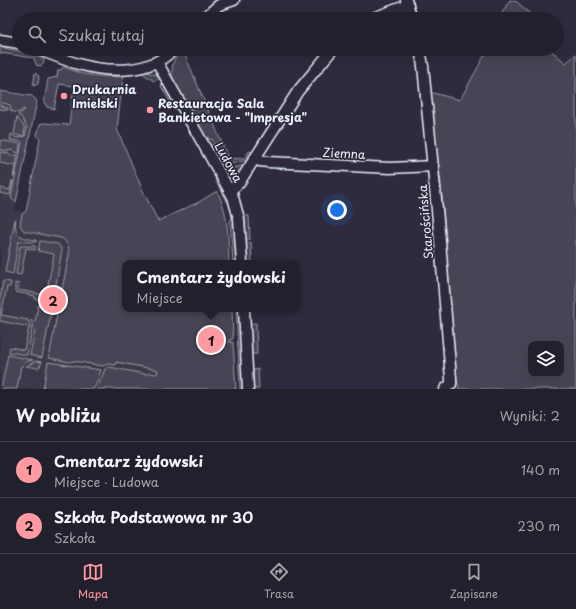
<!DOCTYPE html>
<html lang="pl">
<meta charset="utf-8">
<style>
:root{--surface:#23202e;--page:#2f2d3a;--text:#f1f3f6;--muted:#a3a3aa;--line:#403e4a;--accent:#ff9aa2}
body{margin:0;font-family:"Playpen Sans",sans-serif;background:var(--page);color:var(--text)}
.controls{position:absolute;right:12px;bottom:12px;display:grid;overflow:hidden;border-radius:8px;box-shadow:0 4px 16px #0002}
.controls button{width:36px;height:36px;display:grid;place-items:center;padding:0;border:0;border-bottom:1px solid var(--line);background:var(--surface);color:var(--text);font:20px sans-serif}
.you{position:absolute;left:337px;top:210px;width:14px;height:14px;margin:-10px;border:3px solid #fff;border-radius:50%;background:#1a73e8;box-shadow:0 0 0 6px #1a73e833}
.badge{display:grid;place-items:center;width:26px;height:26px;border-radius:50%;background:var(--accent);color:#111;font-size:13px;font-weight:700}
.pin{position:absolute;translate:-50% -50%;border:2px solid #fff;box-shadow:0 1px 4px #0006}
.popup{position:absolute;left:122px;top:260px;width:178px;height:52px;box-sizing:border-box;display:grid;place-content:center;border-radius:8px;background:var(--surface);filter:drop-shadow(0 1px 3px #0005);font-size:13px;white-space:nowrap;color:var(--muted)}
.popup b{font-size:15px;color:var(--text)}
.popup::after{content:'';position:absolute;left:50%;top:100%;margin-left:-8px;border:8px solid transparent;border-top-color:var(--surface)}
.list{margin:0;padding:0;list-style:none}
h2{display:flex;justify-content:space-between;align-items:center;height:52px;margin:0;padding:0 16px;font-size:17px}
h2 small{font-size:13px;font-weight:400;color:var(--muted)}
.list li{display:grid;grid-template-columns:26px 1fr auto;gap:12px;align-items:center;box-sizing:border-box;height:56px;padding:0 16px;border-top:1px solid var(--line)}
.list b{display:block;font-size:15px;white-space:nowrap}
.list p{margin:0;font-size:13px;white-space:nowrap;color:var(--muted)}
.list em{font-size:13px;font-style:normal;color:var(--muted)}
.icon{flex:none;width:22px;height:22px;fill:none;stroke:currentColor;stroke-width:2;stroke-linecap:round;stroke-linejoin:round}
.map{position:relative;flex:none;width:576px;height:389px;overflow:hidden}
.search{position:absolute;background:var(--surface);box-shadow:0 4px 16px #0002;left:12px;right:12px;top:12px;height:44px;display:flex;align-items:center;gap:10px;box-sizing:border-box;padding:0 14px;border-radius:22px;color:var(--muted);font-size:15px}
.sheet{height:164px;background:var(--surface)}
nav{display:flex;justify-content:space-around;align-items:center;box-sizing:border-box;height:56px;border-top:1px solid var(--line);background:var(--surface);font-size:11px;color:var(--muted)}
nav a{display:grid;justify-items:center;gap:2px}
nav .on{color:var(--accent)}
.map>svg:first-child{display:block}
.built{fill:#3b3749}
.green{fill:#464455;stroke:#979aa6;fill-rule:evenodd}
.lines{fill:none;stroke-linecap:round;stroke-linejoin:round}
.minor-casing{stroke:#e8f1f8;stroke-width:13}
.minor{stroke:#2f2a3d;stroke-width:10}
.poi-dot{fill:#ff9aa2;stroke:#2f2a3d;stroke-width:1.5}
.labels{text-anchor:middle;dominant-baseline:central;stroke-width:3.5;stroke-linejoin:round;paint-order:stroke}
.poi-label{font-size:12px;font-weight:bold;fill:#e8f1f8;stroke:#2f2a3d;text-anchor:start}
.street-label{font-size:12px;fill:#e8f1f8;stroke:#2f2a3d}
</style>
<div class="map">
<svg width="576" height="389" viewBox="0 0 576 389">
<rect width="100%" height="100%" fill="#2f2a3d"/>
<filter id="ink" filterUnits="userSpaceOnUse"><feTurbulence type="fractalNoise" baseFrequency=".025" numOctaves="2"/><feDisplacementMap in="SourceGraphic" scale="8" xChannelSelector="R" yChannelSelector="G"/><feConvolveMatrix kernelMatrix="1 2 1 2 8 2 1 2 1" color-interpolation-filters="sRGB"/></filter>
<g filter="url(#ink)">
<!-- built -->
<polygon class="built" points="0,95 37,101 15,208 14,210 27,213 76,236 103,316 161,319 179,322 167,389 0,389"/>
<!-- green -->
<g class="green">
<polygon points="510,0 517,2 536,19 498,19"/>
<polygon points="0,47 23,52 44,59 44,62 41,66 36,65 34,58 0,53"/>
<path d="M488,49H549L566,63L576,54V389H459L457,380L441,184L429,92L460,100ZM531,344H561V374H531Z"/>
<path d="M183,50L228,158L244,159L249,151L252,152L247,160L224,166L212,145L214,143L212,139L209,140L208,137L205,139L171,78L172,77C172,63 172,60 183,50Z"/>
<path d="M63,67L83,74L98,76L123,77L117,129L143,191L158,221L199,202L217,191C229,214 228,238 229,263H125V309H232L233,339L229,340V342H233L236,389H97L105,369L109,367L145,374L150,373L157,374L158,370L116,362V365L109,364L102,366L74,361L70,362L49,358L58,309L62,310L63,305L59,304L69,255C69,247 68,242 61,238L24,231L20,225L22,214L26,211L40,139L37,135L40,124L43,123L69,125L74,86L59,84L54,109L47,107L45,103H44L48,79L57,77L58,70H61Z"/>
<polygon points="147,72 154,74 161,78 154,81 142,73"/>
<polygon points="35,73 39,76 38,84 33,86"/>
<polygon points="163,81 177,107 174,109 161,86"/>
<polygon points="0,91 32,96 37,101 16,202 14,201 11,198 22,142 10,140 11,134 17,138 25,136 27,128 22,118 18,115 25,110 24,109 18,113 11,111 10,105 3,103 2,106 8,108 8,110 0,109"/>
<polygon points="17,117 25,128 24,135 19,136 14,134"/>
<polygon points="0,140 20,144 19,153 15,152 12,150 9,151 0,150"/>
<polygon points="0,152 8,153 11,156 15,155 18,155 14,177 13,177 15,166 0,163"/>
<path d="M246,165C241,172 238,176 229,175L223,170Z"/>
<polygon points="216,176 228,196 231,208 215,180"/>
<polygon points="12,180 13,181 10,195 0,193 0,188 10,190"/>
<polygon points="234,215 238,263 233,263 230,221"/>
<polygon points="247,216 249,216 250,239 247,239 243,236 243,218"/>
<path d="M15,219H16C13,236 22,238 36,240V242H18L13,274L5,272Z"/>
<polygon points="40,241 58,244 62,250 53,302 35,299 35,296 15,292 15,283 19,284 18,290 46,295 54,254 38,251"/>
<polygon points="251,242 252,263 245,263 244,244"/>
<polygon points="20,246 35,246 35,250 26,248 21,275 16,274"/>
<polygon points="3,281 11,282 10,287 7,287 1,315 28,320 32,330 27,355 9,352 10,347 24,350 29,327 0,321 0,299"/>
<polygon points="38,305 52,308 42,358 30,355 35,330 31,320 35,321"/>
<polygon points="236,309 240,309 244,389 240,389"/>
<polygon points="256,323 257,354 250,354 248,324"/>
<polygon points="8,355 33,360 25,362 23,366 21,366 17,389 1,389"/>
<polygon points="36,361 42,362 40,366 38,368 26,366"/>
<polygon points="48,362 101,370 94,389 43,389"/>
<polygon points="258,369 259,389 252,389 251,371"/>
</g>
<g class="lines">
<!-- minor casing -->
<g class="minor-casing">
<g id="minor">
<polyline points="406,0 412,19"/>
<polyline points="203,19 219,5 234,0"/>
<polyline points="370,19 408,5"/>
<polyline points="0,40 19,43"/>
<path d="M37,49C51,54 64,60 78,64C110,73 150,74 174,49"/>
<polyline points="420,49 423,66 440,241 451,379 451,384 445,389"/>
<polyline points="157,62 233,197 239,219 242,263"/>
<polyline points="254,159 260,161 268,162 390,168 433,166"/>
<polyline points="230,191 239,183 298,91 333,49"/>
<polyline points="244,309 248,389"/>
</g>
</g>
<!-- minor -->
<use href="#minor" class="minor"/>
</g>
</g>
<!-- markers -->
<g class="poi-dot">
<circle cx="64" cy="96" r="4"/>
<circle cx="150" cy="110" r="4"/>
</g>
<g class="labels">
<!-- poi labels -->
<g class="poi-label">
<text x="72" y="89">Drukarnia<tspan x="72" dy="14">Imielski</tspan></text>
<text x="158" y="103">Restauracja Sala<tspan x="158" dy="14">Bankietowa - "Impresja"</tspan></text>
</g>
<!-- street labels -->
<g class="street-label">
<text transform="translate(344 153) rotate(3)">Ziemna</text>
<text transform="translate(229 162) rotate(61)">Ludowa</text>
<text transform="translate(425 222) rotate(-95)">Starościńska</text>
</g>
</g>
</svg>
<div class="controls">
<button><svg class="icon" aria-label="layers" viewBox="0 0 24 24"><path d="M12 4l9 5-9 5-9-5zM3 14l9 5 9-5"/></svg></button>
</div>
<div class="you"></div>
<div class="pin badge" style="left:211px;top:340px">1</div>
<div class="popup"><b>Cmentarz żydowski</b>Miejsce</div>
<div class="pin badge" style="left:53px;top:300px">2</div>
<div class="search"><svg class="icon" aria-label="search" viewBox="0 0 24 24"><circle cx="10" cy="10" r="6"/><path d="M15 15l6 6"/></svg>Szukaj tutaj</div>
</div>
<section class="sheet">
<h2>W pobliżu<small>Wyniki: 2</small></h2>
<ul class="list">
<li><span class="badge">1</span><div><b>Cmentarz żydowski</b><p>Miejsce · Ludowa</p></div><em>140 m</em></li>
<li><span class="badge">2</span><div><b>Szkoła Podstawowa nr 30</b><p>Szkoła</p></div><em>230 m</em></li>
</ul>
</section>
<nav>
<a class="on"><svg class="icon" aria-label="map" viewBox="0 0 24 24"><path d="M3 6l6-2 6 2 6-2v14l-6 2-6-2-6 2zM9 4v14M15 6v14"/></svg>Mapa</a>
<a><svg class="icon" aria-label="directions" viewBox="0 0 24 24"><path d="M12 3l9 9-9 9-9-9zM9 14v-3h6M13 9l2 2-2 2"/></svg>Trasa</a>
<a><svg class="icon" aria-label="saved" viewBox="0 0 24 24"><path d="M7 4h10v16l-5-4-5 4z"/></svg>Zapisane</a>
</nav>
